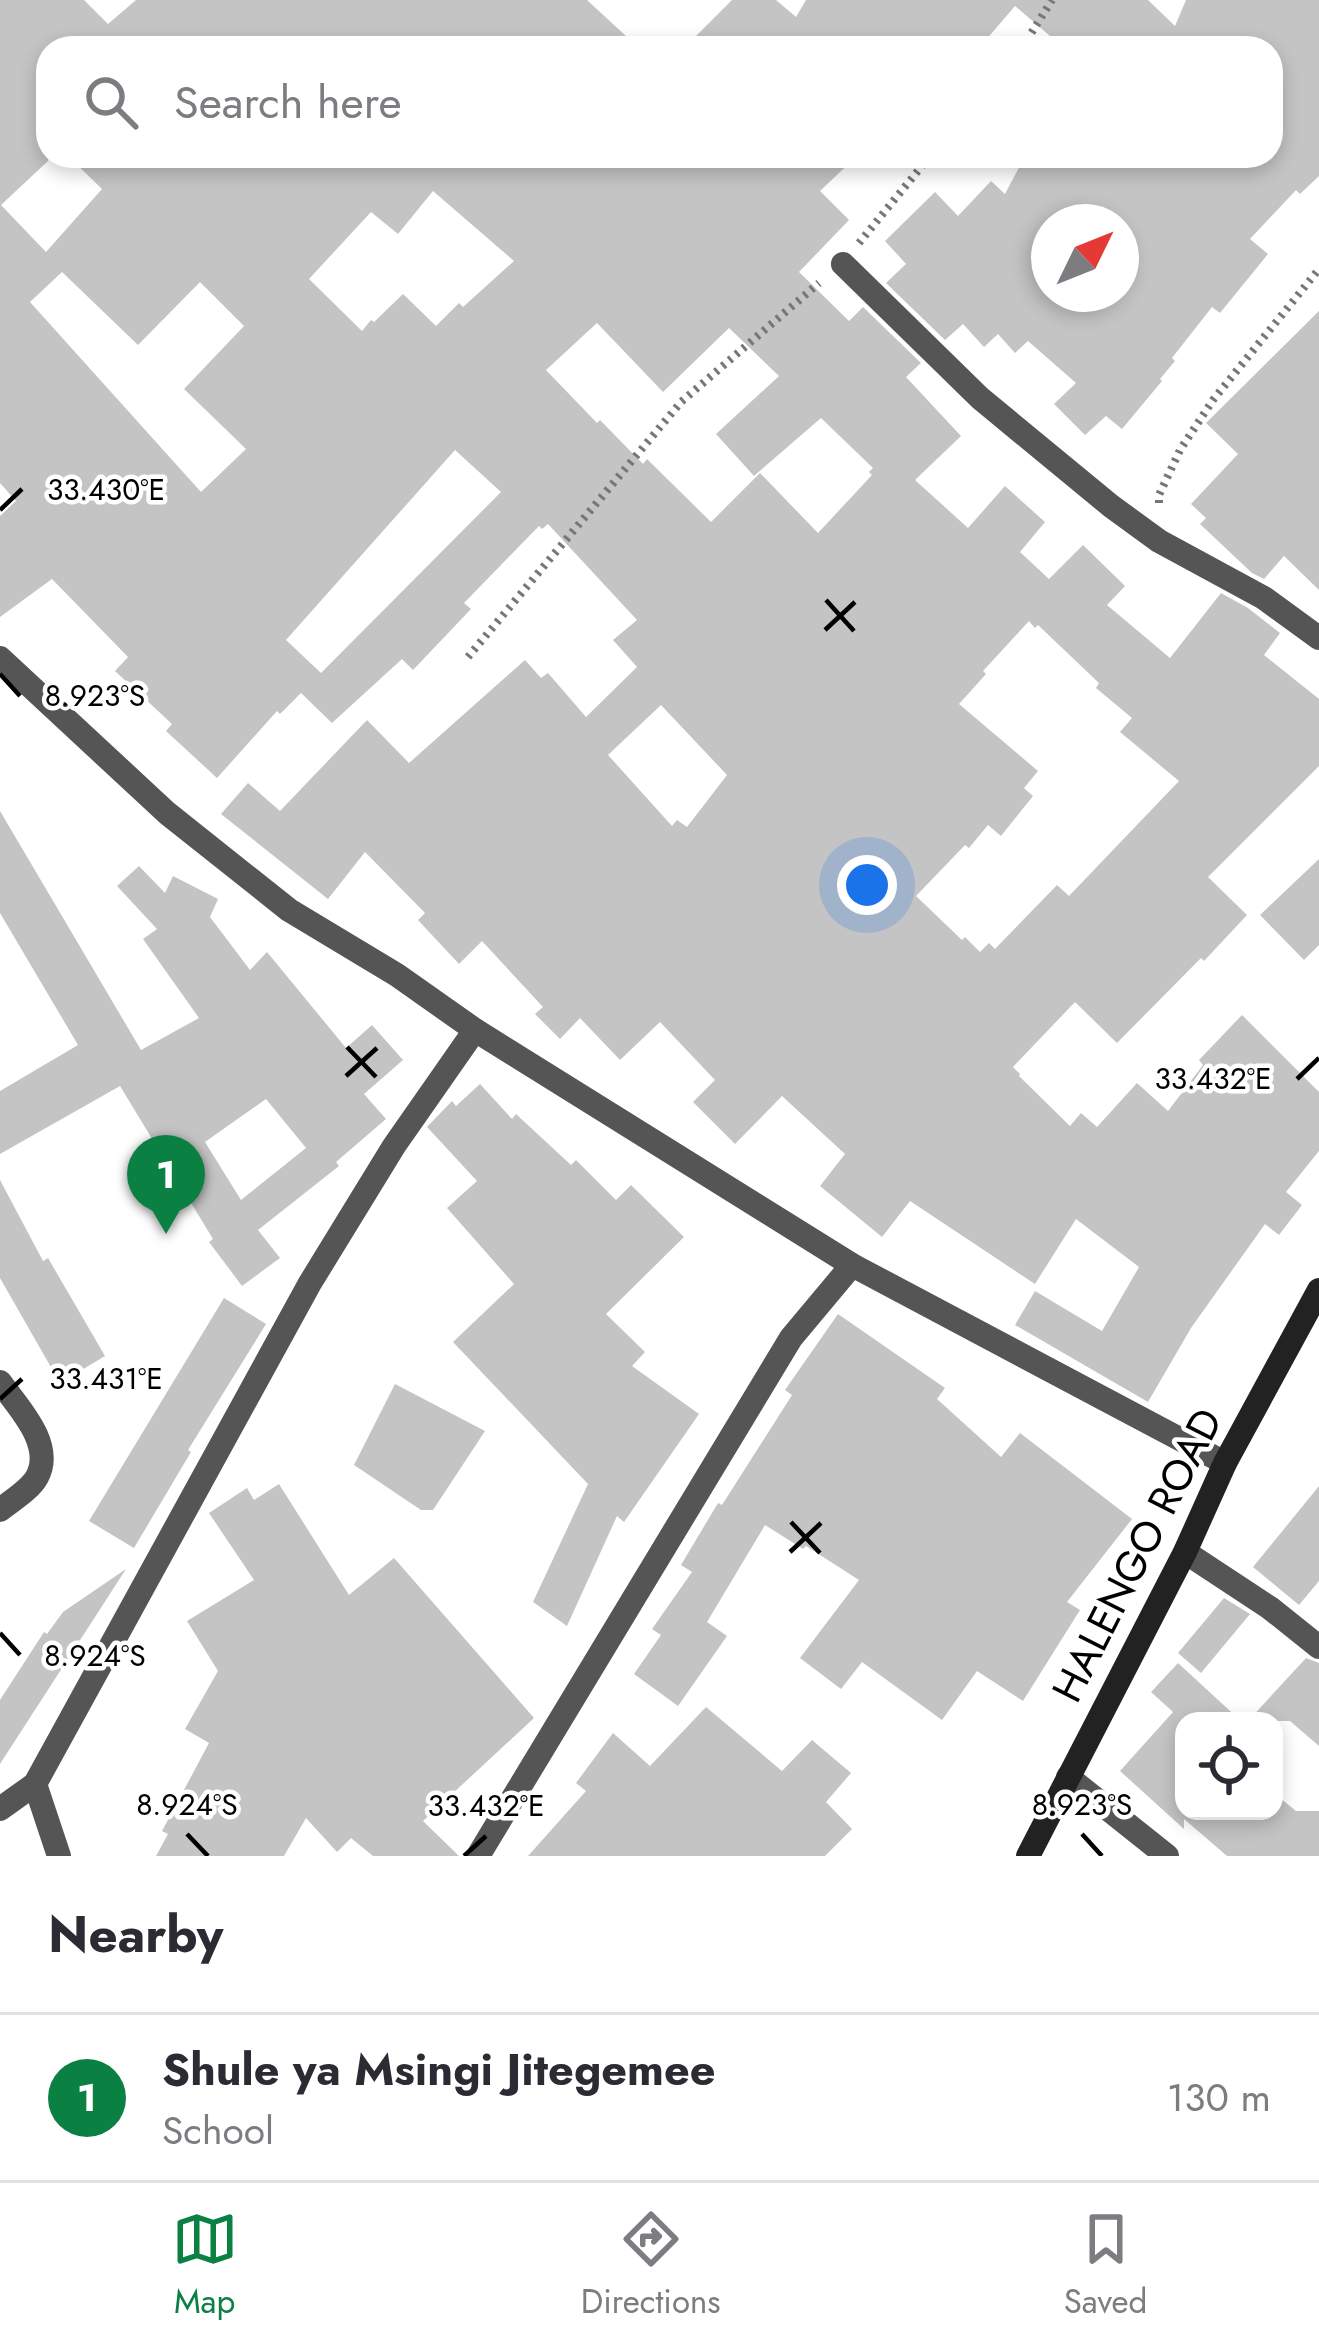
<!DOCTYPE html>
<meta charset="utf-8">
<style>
:root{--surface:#fff;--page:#f7f7f7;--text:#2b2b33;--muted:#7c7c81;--line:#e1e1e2;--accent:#0b8043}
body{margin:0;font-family:Jost,sans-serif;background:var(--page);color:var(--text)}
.controls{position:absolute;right:36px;bottom:36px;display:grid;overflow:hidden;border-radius:24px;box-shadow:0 6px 18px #0003}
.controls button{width:108px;height:108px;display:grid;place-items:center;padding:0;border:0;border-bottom:3px solid var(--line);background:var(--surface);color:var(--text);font:60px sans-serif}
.compass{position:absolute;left:1031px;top:204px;width:108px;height:108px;border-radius:50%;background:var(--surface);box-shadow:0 6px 18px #0003;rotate:47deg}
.you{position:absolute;left:867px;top:885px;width:42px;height:42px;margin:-30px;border:9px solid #fff;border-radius:50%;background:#1a73e8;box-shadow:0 0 0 18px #1a73e833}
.badge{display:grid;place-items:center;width:78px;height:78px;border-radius:50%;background:var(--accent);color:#fff;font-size:39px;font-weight:700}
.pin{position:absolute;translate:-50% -99px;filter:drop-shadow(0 3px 6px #0008)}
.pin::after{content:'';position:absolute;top:63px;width:42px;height:36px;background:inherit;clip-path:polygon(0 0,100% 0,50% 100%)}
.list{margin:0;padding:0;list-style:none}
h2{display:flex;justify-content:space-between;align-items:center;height:156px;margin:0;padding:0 48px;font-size:51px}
h2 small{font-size:39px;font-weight:400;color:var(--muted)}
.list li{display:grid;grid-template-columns:78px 1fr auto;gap:36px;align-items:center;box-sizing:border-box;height:168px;padding:0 48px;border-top:3px solid var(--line)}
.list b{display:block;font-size:45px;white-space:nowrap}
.list p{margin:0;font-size:39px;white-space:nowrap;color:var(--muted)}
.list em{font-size:39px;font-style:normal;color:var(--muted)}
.icon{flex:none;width:66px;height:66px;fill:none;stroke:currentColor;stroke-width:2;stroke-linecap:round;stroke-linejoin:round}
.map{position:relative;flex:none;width:1319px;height:1856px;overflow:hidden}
.search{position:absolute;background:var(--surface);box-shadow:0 6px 18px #0003;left:36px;right:36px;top:36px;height:132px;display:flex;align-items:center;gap:30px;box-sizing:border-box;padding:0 42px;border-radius:36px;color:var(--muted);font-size:45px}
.sheet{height:324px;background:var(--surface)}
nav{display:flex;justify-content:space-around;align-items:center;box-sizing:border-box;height:168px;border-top:3px solid var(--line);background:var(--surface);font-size:33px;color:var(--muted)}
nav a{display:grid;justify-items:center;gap:6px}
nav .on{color:var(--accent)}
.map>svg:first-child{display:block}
.building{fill:#c4c4c4;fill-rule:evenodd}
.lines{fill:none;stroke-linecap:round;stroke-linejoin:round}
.path{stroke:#777;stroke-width:8;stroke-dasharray:3 6;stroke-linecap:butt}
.street{stroke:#555;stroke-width:24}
.secondary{stroke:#222;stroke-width:24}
.ticks{fill:none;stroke:#000;stroke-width:4.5}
.labels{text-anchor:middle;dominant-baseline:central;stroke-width:9;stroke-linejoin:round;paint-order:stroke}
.street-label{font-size:42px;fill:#000;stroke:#fff}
.ticks-label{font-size:30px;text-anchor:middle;fill:#000;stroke:#fff;stroke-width:9;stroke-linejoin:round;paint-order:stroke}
</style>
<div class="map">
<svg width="1319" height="1856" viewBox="0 0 1319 1856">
<rect width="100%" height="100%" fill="#fff"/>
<!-- building -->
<g class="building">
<path d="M0,0H84L108,24L136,0H587L639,48H48V161L1,205L46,252L102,189L68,156H857L820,191L849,220L799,272L849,321L863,307L921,363L906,377L961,436L915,480L968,528L1005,486L1045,522L1020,552L1049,579L1083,545L1125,586L1107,605L1170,658L1221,593L1248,608L1280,633L1264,655L1319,699V766L1208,877L1247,915L1204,961L1201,958L1117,1043L1075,1002L1013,1067L1020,1074L1019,1076L1070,1126L1081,1113L1097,1127L1137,1083L1168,1111L1203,1065L1199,1060L1242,1015L1319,1092V1151L1286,1192L1302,1205L1279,1235L1265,1224L1191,1328L1148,1402L1015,1325L1035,1291L1102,1331L1139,1267L1076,1219L1035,1284L910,1201L882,1237L820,1186L845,1154L782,1096L735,1144L693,1102L715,1080L660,1022L620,1060L580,1018L560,1039L535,1014L543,1007L482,941L459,964L418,920L425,913L365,852L328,899L221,814L248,783L280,811L367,720L409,763L525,660L541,678L548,673L586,717L637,667L613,640L637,620L548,524L542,529L539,526L464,603L471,609L413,670L402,659L332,723L301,693L280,714L277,711L217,778L166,731L172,724L115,671L128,657L52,579L0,617V516L16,501L0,483ZM433,191L514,261L463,307L459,303L436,326L403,294L374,322L371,320L362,331L309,279L371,212L398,234ZM62,272L138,345L200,282L244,326L184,389L246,449L201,492L30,302ZM597,323L663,392L729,328L779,376L716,434L754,476L821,418L873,468L869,472L872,475L818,533L760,473L711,522L647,459L643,464L600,420L597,423L546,370ZM455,450L501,492L321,673L286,640ZM1029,621L1035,628L1038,625L1099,683L1096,688L1132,718L1120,732L1179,781L1069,896L1057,885L995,949L989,943L980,952L965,937L962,940L916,896L965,845L969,848L988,825L1001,836L1033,796L1024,788L1038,771L959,704L986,674L983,671ZM661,705L727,775L687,827L677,820L672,826L608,755Z"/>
<path d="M732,0H776L796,17L806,0H1148L1175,26L1186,0H1319V176L1300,194L1296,190L1250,239L1268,254L1220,313L1212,307L1172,358L1175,361L1160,379L1162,381L1122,429L1106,416L1085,435L1054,404L1076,383L1028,341L1015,353L998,334L984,347L963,324L945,340L886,283L906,264L885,241L935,192L958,216L991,181L1005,194L1025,156H1271V48H1064L1015,6L979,48H684ZM1049,222H1121V294H1049Z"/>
<polygon points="1319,311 1319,590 1284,556 1264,579 1252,573 1200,524 1206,518 1191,504 1238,454 1206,423"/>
<path d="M0,811L141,1050L199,1018L143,939L157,929L117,886L139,866L165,893L173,876L218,899L210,917L250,970L267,952L346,1048L372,1025L403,1060L364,1094L386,1119L336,1162L339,1166L258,1230L280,1258L242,1286L209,1242L213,1239L120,1086L0,1154V1091L78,1045L0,913ZM266,1099L306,1148L241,1200L205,1142Z"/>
<polygon points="1319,859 1319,945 1304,960 1260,915"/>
<polygon points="480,1084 512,1119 516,1114 571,1165 576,1160 616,1200 631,1185 684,1237 606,1314 645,1352 632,1366 699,1414 624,1522 617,1516 567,1626 533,1602 588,1484 453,1342 514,1284 447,1208 477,1181 427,1127 452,1101 456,1106"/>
<polygon points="0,1180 43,1261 48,1258 105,1356 60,1383 0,1278"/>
<polygon points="224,1298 266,1324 188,1450 191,1452 134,1548 89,1521"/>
<polygon points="838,1314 945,1388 937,1399 1001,1457 1020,1433 1132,1519 1067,1602 1080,1610 1023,1701 977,1671 942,1720 862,1662 841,1689 800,1658 859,1580 806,1546 803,1549 765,1525 707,1622 727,1636 678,1706 634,1674 661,1635 652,1629 692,1572 681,1565 718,1503 722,1505 792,1395 785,1390"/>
<polygon points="395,1384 485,1431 433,1510 421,1510 354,1465"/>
<polygon points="279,1484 349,1595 394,1558 534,1718 423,1821 459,1856 373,1856 351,1838 337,1852 306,1818 284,1856 156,1856 168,1834 162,1831 209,1743 185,1729 218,1671 187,1621 254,1580 209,1513 247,1488 254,1500"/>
<polygon points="1319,1486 1319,1581 1299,1605 1253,1567"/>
<polygon points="126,1569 0,1764 0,1700 44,1632 47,1634 63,1612"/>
<polygon points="1224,1598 1250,1614 1201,1673 1178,1653"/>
<polygon points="1306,1658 1319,1663 1319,1746 1290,1721 1248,1721"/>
<polygon points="1178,1663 1241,1721 1184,1721 1184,1811 1274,1811 1274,1793 1296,1811 1319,1811 1319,1856 1227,1856 1184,1819 1184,1829 1120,1771 1173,1712 1151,1692"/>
<polygon points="706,1707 782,1771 812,1740 851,1773 826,1802 852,1829 825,1856 528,1856 586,1791 576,1783 613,1733 650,1766"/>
</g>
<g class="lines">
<!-- path -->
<g class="path">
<polyline points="1022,48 1052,0"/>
<polyline points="859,243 930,156"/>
<polyline points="1159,503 1159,495 1180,450 1213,400 1319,269"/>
<polyline points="468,657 681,402 819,283"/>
</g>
<!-- street -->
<g class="street">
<polyline points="843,264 980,398 1111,506 1159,541 1264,598 1319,638"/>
<polyline points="0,658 167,813 289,910 397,975 475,1030 852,1265 1225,1463"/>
<path d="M0,1382C17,1406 55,1444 37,1477C30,1490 11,1501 0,1510"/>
<polyline points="1185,1552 1270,1608 1319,1647"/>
<polyline points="1068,1777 1167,1856"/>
<polyline points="35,1784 59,1856"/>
<polyline points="0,1809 35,1784 310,1283 394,1146 475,1030"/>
<polyline points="478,1856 791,1338 852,1265"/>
</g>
<!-- secondary -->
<polyline class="secondary" points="1028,1856 1185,1552 1225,1463 1319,1290"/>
</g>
<!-- ticks -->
<path class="ticks" d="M0,510L22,489M826,600L854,631M825,630L855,602M0,674L20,696M347,1047L376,1077M346,1076L377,1048M1297,1079L1319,1058M0,1399L22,1379M791,1522L820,1553M790,1552L821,1523M0,1633L20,1655M187,1834L208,1856M1082,1834L1102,1856M464,1856L486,1836"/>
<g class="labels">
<!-- street labels -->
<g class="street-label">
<text transform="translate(1137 1555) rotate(-63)">HALENGO ROAD</text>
</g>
</g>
<g class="ticks-label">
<text x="106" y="500">33.430°E</text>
<text x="95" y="706">8.923°S</text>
<text x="1213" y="1089">33.432°E</text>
<text x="106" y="1389">33.431°E</text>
<text x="95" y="1666">8.924°S</text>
<text x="187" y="1815">8.924°S</text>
<text x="1082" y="1815">8.923°S</text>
<text x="486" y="1816">33.432°E</text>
</g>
</svg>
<div class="controls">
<button><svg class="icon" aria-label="locate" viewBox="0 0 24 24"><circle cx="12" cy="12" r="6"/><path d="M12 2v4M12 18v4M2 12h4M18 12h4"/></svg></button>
</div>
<svg class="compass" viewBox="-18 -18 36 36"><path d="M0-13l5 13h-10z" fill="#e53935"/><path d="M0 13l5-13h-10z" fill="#7c7c81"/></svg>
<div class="you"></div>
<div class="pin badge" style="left:166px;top:1234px">1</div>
<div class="search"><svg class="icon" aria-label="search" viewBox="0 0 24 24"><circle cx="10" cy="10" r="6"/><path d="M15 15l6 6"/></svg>Search here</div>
</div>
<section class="sheet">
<h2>Nearby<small></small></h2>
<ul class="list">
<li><span class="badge">1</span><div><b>Shule ya Msingi Jitegemee</b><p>School</p></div><em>130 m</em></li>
</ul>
</section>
<nav>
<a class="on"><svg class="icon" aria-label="map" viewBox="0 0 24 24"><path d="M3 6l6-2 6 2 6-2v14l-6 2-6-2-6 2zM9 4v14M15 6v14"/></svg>Map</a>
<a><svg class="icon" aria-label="directions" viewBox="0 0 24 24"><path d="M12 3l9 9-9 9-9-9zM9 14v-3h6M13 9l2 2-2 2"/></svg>Directions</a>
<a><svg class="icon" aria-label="saved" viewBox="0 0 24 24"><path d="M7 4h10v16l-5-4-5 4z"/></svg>Saved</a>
</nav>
